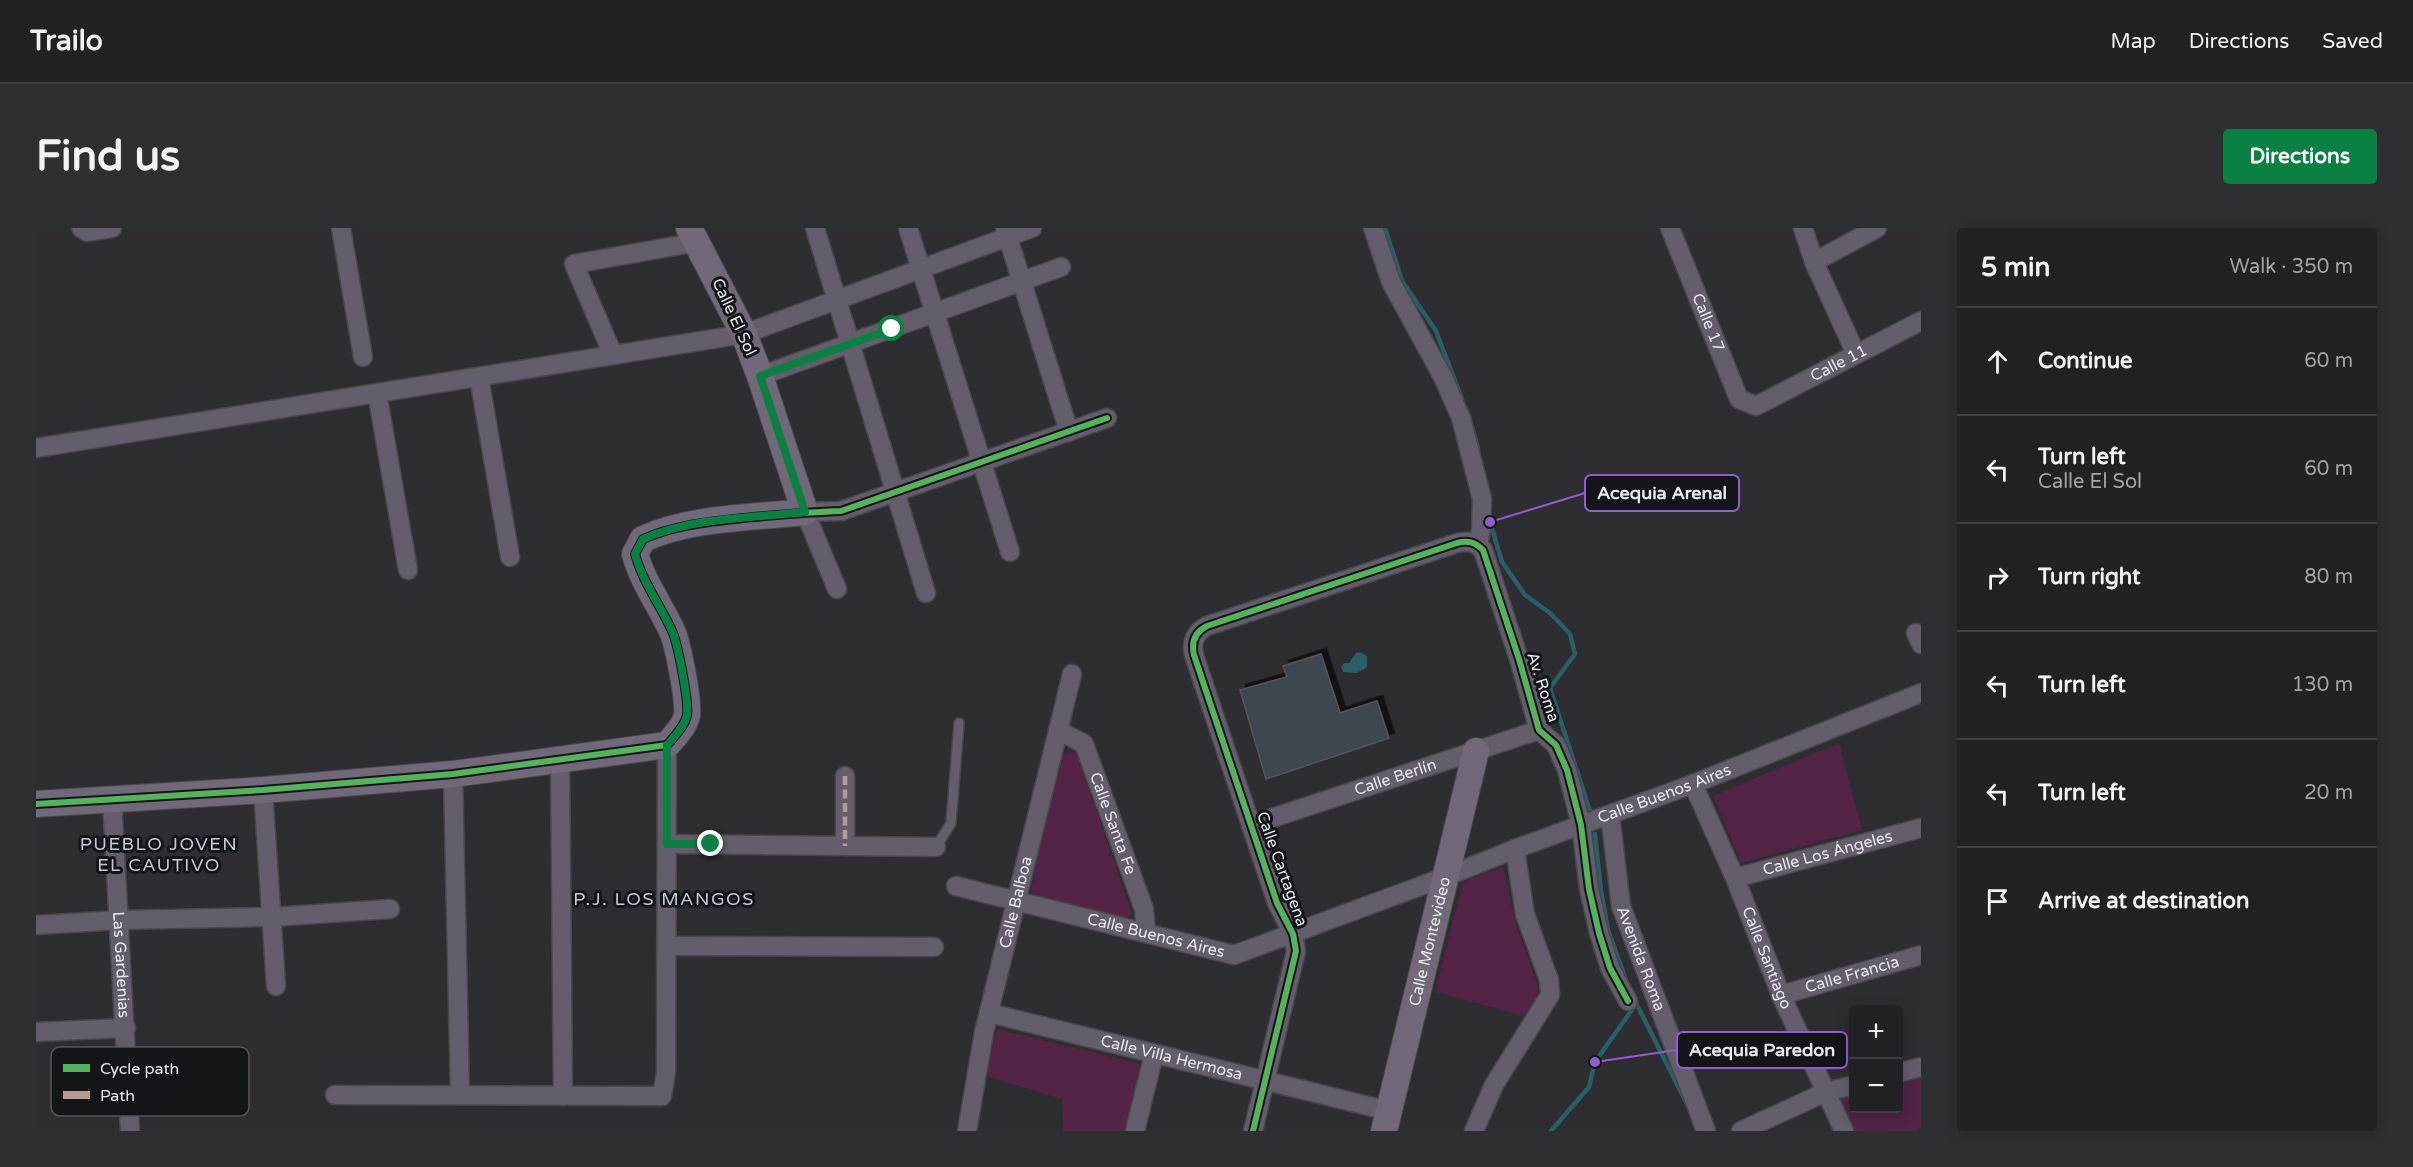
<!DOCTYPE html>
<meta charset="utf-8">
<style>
:root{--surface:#222226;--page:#2e2f32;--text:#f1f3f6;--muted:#a2a4a7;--line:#3f3f43;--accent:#0b8043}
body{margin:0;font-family:"Varela Round",sans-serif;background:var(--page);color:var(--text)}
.controls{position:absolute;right:18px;bottom:18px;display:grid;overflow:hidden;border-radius:6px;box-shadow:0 3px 15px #0003}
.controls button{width:54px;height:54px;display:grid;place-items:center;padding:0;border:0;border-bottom:2px solid var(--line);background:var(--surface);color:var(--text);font:30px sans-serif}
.stop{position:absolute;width:18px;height:18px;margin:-14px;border:4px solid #0b8043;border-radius:50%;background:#fff}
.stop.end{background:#0b8043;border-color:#fff;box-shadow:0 2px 6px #0008}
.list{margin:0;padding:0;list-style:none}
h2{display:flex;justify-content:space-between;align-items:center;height:78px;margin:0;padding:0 24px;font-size:26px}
h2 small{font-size:20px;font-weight:400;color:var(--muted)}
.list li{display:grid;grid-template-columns:39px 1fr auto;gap:18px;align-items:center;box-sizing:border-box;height:108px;padding:0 24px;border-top:2px solid var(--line)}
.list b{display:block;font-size:22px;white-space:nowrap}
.list p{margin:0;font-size:20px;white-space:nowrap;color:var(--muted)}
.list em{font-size:20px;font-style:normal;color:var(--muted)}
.icon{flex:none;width:33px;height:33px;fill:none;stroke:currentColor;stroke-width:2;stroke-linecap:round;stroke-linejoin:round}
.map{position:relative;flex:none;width:1885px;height:903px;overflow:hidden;border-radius:6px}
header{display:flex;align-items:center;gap:36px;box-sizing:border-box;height:84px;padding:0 30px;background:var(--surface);border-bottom:2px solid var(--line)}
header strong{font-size:28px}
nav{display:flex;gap:33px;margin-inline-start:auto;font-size:21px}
.intro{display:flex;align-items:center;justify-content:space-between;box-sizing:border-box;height:144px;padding:0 36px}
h1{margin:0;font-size:42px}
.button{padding:15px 27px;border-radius:6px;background:var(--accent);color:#fff;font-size:21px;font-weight:700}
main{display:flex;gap:36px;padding:0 36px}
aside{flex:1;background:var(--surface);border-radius:6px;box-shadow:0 3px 15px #0003}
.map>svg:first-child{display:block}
.green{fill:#532445}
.water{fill:#295f68}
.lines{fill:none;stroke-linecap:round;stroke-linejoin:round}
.stream{stroke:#295f68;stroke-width:4.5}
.building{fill:#3c4750;stroke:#535558;stroke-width:1.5;filter:url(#shadow)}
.lane-casing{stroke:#48484c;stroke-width:12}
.street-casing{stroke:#48484c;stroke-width:21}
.secondary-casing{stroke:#48484c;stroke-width:28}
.lane{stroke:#645d6c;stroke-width:9}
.street{stroke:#645d6c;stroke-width:18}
.secondary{stroke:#716879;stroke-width:26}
.quiet{stroke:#b69a8f;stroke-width:4.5;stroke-dasharray:9 4.5;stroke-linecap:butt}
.cycleway-casing{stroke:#141519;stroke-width:10}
.cycleway{stroke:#56b35d;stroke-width:6}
.route{stroke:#0b8043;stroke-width:8}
.labels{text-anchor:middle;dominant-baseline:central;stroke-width:6;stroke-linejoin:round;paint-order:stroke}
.street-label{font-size:16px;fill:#e9eaf1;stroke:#141519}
.neighbourhood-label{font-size:18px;letter-spacing:1.5px;fill:#c8cbd7;stroke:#141519}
.key{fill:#141519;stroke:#54555a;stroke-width:1.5}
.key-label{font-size:16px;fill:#e9eaf1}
.leader{fill:none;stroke:#965ccc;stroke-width:2}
.callout-dot{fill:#965ccc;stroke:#141519;stroke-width:2}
.callout{fill:#141519;stroke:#965ccc;stroke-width:2}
.callout-label{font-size:18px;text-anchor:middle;font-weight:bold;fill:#e9eaf1}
</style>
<header>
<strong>Trailo</strong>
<nav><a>Map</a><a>Directions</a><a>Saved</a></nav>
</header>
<div class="intro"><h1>Find us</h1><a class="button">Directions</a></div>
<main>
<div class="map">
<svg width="1885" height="903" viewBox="0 0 1885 903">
<defs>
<filter id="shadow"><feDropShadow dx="5.5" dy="-5.5" stdDeviation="0" flood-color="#0009"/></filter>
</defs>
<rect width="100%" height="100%" fill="#2d2d32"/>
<!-- green -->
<g class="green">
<polygon points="1803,515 1826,602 1705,635 1677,568"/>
<polygon points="1040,524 1096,685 1092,691 998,667 995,662 1023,527"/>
<polygon points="1467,639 1480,697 1503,760 1499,774 1488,788 1399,764 1427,654"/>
<polygon points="961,801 1101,835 1106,839 1088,903 1027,903 1026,871 950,848"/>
<polygon points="1885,849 1885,903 1814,903 1802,876 1803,871 1817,867 1818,880 1862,880 1863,855"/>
</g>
<!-- water -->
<polygon class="water" points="1324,424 1331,428 1331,439 1321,445 1307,444 1305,439 1308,435 1313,435 1320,425"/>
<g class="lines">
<!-- stream -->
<g class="stream">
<polyline points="1349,0 1366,53 1400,103 1426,171"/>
<polyline points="1436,199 1442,220"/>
<polyline points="1453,290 1466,334 1489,367 1514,385 1534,406 1539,426 1514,460 1554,583"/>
<polyline points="1559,606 1565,663 1572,702 1590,752"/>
<polyline points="1598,771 1651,876"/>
<polyline points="1515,903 1553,859 1559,834 1600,776"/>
</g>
</g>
<!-- building -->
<polygon class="building" points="1285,426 1304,485 1341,473 1353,510 1230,551 1204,462 1251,449 1247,438"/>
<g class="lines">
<!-- lane casing -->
<g class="lane-casing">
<polyline id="lane" points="900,619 915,595 923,495"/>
</g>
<!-- street casing -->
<g class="street-casing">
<g id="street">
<polyline points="45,0 51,4 76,0"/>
<polyline points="305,0 327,129"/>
<polyline points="779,0 890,365"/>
<polyline points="872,0 974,324"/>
<polyline points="969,0 1033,204"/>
<polyline points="1337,0 1355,54 1407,149 1425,190 1446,271 1445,302 1442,317"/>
<path id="s1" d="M1634,0L1703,171L1720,178L1885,93"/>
<polyline points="1767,0 1778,34 1820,126"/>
<polyline points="1778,34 1841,0"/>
<polyline points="577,127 538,36 661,14"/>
<polyline points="724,148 1025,39"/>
<polyline points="443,149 474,329"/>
<polyline points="341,165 372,342"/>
<polyline points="0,220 708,106 996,0"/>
<polyline points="801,361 769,284 805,283 1071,190"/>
<polyline points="1880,405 1885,416"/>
<path id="s2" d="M1022,502L1048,516L1108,681L1110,704"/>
<polyline points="524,530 527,868"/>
<polyline points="417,546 424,867"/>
<polyline points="809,548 809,618"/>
<path id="s3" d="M1657,556L1699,650L1745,767L1808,903"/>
<polyline points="227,562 240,758"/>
<path id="s4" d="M76,571L94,903"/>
<path id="s5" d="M1574,587L1585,678L1670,903"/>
<path id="s6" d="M1215,597L1503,502"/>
<polyline points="631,616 900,619"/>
<path id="s7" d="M1699,650L1885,600"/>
<path id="s8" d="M920,658L1198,727L1409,649L1479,621L1657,556L1885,465"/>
<polyline points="0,697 84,692 236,689 354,681"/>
<polyline points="631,718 898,719"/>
<path id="s9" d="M1745,767L1885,727"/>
<path id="s10" d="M953,785L1353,883"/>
<polyline points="0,804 90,800"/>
<polyline points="1862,845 1885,839"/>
<polyline points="299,867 626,868 630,844 631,517"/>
<path id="s11" d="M931,903L948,804L1036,446"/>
<polyline points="1099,903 1118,826"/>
<path d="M1217,903L1260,723L1257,706L1241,675L1158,427C1155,414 1159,404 1171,398L1421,315C1432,312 1439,314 1447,322L1483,431L1503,502L1520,517L1531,542L1545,597L1553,661L1563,705L1574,740L1592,773"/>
<polyline points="1438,903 1458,857 1514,767 1513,752 1489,686 1479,621"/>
<polyline points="1705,903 1790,864 1818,857"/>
</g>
</g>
<!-- secondary casing -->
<g class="secondary-casing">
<g id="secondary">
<path d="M0,576L227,562L417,546L631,517C638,509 649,498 651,487C653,473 642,418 637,405C625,378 607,355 599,326L607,311C656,289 715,290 769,284L724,148L708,106L653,0"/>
<path id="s12" d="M1348,903L1440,523"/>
</g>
</g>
<!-- lane -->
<use href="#lane" class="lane"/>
<!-- street -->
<use href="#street" class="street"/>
<!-- secondary -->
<use href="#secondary" class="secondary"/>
<!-- quiet -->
<polyline class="quiet" points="809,548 809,618"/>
<!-- cycleway casing -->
<g class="cycleway-casing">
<g id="cycleway">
<path d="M0,576L227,562L417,546L631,517C638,509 649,498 651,487C653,473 642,418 637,405C625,378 607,355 599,326L607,311C638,297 673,294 707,290C740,287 772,284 805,283L1071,190"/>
<path d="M1217,903L1260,723L1257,706L1241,675L1158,427C1155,414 1159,404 1171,398L1421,315C1432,312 1439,314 1447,322L1483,431L1503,502L1520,517L1531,542L1545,597L1553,661L1563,705L1574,740L1592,773"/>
</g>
</g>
<!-- cycleway -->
<use href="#cycleway" class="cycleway"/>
</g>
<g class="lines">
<!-- route -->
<path class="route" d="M675,616H631V517C638,509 649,498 651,487C653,473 642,418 637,405C625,378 607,355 599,326L607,311C656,289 715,290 769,284L724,148L856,101"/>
</g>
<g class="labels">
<!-- street labels -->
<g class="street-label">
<text transform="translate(698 89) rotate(65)">Calle El Sol</text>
<text stroke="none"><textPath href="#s1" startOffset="102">Calle 17</textPath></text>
<text stroke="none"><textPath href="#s1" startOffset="296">Calle 11</textPath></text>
<text transform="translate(1507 459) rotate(72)">Av. Roma</text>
<text stroke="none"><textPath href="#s6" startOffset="152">Calle Berlín</textPath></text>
<text stroke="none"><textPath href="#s8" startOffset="746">Calle Buenos Aires</textPath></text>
<text stroke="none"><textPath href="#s2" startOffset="114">Calle Santa Fe</textPath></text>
<text stroke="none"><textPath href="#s7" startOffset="96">Calle Los Ángeles</textPath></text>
<text transform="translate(1246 641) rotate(70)">Calle Cartagena</text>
<text stroke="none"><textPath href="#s11" startOffset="234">Calle Balboa</textPath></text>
<text stroke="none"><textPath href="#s8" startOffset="206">Calle Buenos Aires</textPath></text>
<text stroke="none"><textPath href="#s12" startOffset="195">Calle Montevideo</textPath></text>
<text stroke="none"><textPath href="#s3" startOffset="189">Calle Santiago</textPath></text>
<text stroke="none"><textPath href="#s5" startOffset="148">Avenida Roma</textPath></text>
<text stroke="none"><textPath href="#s4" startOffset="166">Las Gardenias</textPath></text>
<text stroke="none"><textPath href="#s9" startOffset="74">Calle Francia</textPath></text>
<text stroke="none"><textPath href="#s10" startOffset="188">Calle Villa Hermosa</textPath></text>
</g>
<!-- neighbourhood labels -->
<g class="neighbourhood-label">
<text x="123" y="616">PUEBLO JOVEN<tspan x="123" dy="21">EL CAUTIVO</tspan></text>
<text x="628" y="671">P.J. LOS MANGOS</text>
</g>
</g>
<!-- legend -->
<rect x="15" y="819" width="198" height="69" rx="9" class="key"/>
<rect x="27" y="836" width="27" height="8" fill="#56b35d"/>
<rect x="27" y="863" width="27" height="8" fill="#b69a8f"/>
<g class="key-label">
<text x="64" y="846">Cycle path</text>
<text x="64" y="873">Path</text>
</g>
<!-- callouts -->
<path class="leader" d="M1454 294L1549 265M1559 834L1641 822"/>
<g class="callout-dot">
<circle cx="1454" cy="294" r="6"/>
<circle cx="1559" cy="834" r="6"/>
</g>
<g class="callout">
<rect x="1549" y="247" width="154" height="36" rx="6"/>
<rect x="1641" y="804" width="170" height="36" rx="6"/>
</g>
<g class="callout-label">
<text x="1626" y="271">Acequia Arenal</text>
<text x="1726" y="828">Acequia Paredon</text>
</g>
</svg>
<div class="controls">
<button>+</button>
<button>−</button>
</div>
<div class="stop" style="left:856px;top:101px"></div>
<div class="stop end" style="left:675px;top:616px"></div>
</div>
<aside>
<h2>5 min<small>Walk · 350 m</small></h2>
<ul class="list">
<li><svg class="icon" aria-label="ahead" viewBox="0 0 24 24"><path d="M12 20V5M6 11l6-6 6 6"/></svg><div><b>Continue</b></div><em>60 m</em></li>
<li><svg class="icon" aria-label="left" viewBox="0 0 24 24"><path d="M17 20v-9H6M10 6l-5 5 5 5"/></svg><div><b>Turn left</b><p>Calle El Sol</p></div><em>60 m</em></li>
<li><svg class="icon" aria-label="right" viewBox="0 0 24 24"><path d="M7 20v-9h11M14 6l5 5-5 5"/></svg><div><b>Turn right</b></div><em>80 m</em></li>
<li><svg class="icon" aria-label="left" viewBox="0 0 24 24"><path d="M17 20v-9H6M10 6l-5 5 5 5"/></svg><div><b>Turn left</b></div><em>130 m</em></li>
<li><svg class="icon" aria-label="left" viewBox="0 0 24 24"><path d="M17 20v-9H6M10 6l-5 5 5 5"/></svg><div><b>Turn left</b></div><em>20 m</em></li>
<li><svg class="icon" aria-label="arrive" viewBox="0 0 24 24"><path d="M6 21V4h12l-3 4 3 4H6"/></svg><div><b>Arrive at destination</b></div></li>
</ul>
</aside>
</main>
